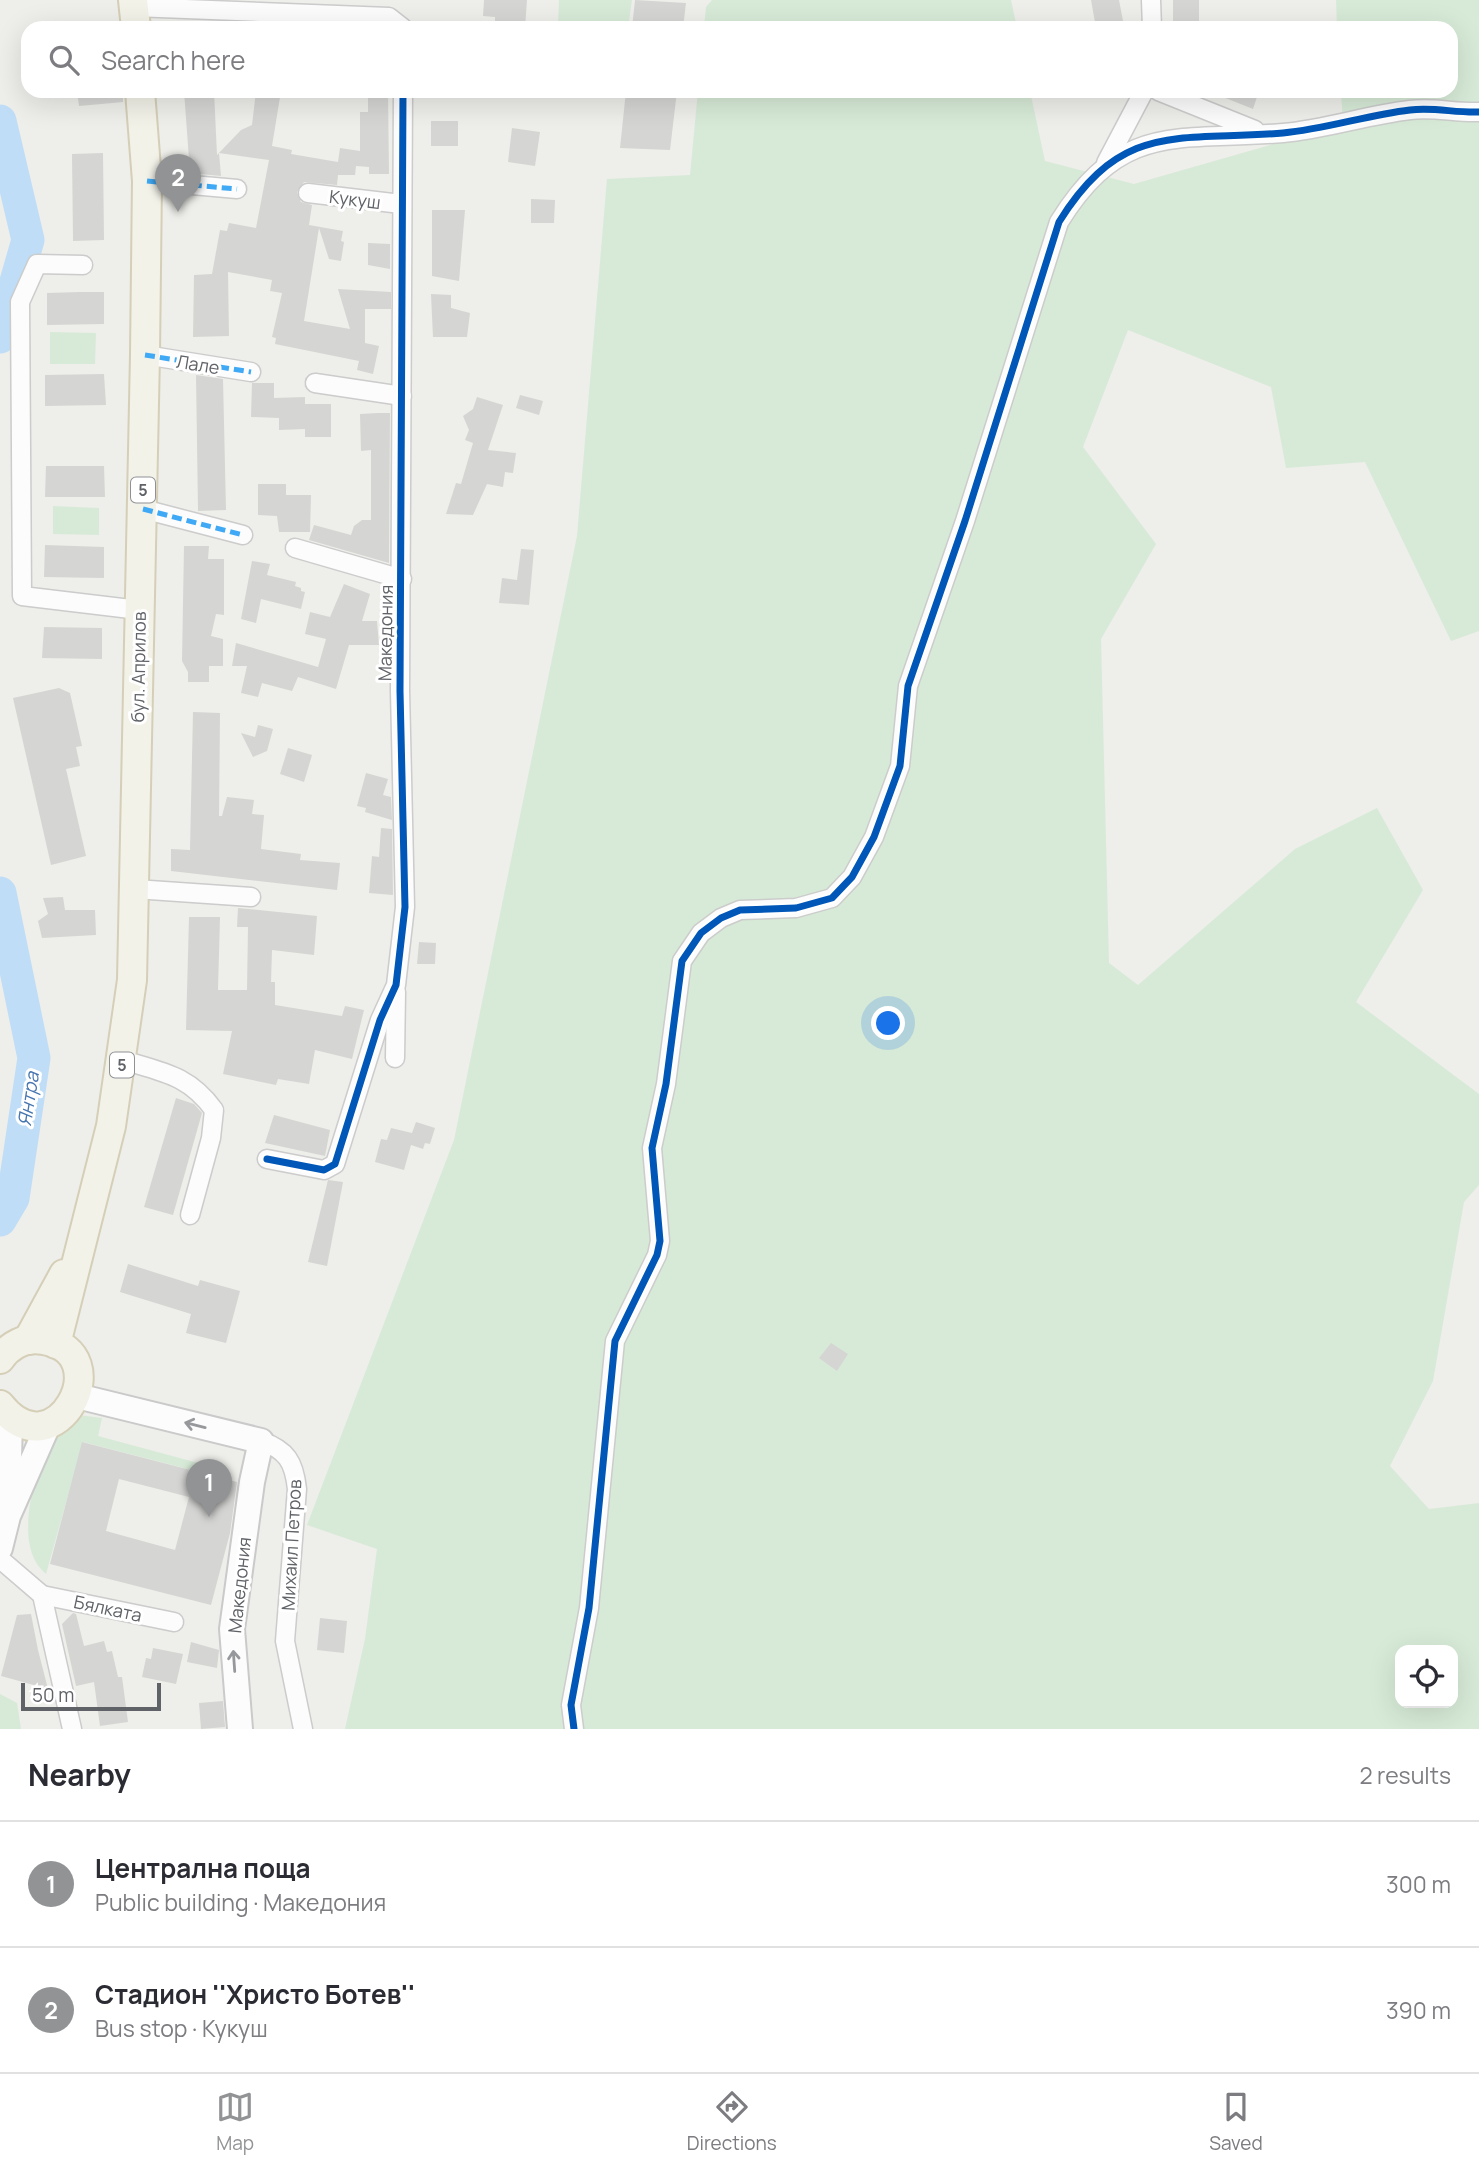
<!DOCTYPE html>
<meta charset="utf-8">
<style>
:root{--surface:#fff;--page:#f2f2f3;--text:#2b2b33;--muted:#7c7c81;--line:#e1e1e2;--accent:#919395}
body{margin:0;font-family:Manrope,sans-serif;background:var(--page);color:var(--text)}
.controls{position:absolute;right:21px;bottom:21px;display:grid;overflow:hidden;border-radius:14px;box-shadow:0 7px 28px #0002}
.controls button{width:63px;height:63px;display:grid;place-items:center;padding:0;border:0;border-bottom:2px solid var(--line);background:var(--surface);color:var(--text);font:35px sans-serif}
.scale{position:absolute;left:21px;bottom:18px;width:140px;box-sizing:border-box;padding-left:7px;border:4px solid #5f6267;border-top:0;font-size:19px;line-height:24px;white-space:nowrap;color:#5f6267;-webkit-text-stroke:5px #fff;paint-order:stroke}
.you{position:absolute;left:889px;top:1024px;width:24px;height:24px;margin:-18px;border:5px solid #fff;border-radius:50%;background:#1a73e8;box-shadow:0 0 0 10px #1a73e833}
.badge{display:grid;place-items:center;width:46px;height:46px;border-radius:50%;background:var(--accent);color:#fff;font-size:23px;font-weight:700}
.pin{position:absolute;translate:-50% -58px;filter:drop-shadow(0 2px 4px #0008)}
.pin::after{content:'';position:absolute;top:37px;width:24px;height:21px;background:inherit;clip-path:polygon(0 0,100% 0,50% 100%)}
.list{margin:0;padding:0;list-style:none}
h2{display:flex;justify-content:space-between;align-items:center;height:91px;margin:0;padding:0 28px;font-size:30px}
h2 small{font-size:23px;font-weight:400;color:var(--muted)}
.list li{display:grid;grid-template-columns:46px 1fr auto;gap:21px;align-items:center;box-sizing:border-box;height:126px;padding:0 28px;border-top:2px solid var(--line)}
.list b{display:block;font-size:26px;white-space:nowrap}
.list p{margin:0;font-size:23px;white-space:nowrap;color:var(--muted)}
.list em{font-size:23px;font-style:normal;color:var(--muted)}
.icon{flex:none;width:38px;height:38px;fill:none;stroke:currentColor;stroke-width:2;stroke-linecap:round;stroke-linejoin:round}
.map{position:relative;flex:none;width:1479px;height:1729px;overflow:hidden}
.search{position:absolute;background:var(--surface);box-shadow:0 7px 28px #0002;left:21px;right:21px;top:21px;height:77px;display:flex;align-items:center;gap:18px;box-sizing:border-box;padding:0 24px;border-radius:21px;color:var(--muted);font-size:26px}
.sheet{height:343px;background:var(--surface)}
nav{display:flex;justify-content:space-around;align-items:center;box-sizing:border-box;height:98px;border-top:2px solid var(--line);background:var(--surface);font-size:19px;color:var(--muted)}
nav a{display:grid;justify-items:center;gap:4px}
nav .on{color:var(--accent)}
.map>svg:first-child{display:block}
.green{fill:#d7ead7;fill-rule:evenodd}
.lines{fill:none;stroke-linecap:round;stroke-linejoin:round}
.river{stroke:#bfddf7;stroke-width:33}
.building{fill:#d5d5d3;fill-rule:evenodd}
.minor-casing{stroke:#cbcccb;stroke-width:21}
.secondary-casing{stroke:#cacaca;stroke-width:28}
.primary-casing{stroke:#d5cfb8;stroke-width:32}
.minor{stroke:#fcfcfc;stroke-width:18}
.secondary{stroke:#fcfcfc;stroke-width:24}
.primary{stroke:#f3f2e9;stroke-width:28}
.quiet{stroke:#3fa9f5;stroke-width:5;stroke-dasharray:10 5;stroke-linecap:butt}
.cycleway-casing{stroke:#fff;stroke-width:11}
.cycleway{stroke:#0057b8;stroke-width:7}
.oneway{stroke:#96989b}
.labels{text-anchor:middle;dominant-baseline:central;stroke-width:6;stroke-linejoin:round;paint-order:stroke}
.shield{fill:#fff;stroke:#8f9195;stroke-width:2}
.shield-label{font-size:16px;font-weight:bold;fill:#5f6267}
.street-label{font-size:18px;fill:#5f6267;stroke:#fff}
.water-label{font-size:19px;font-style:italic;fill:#4675b0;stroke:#fff}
</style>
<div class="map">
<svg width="1479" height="1729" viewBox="0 0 1479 1729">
<rect width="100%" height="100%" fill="#eeeeea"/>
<!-- green -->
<g class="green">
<polygon points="559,0 632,0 628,28 558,28"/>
<polygon points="712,0 1011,0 1017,28 704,28 706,7"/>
<path d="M1336,0H1479V631L1451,641L1365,462L1286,468L1271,387L1128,330L1083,447L1156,544L1101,639L1109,963L1138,985L1295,849L1377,808L1423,890L1356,1002L1479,1094V1185L1464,1202L1433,1381L1390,1466L1429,1509L1479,1503V1729H345L365,1639L377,1549L307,1525L454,1140L577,536L607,179L690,175L698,91H1030L1045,161L1134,184L1343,124L1341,91H1451V28H1337ZM1400,1650H1453V1703H1400Z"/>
<polygon points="50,332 96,333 95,364 50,364"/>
<polygon points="53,506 99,508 99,535 53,534"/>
<path d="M79,1415L102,1418L98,1436L213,1467L211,1475L83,1442L46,1574C9,1544 39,1466 50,1430Z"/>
<polygon points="0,1694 17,1703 21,1729 0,1729"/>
</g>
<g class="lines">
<!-- river -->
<g class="river">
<polyline points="0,121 28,240 0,337"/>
<polyline points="0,893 34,1058 13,1198 0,1220"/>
</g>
</g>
<!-- building -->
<g class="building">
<polygon points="484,0 527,0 525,28 495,28 495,17 483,16"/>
<polygon points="635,0 686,3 683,28 632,28"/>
<polygon points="1091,0 1119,0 1123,21 1113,23 1114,28 1096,28"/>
<polygon points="1173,0 1199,0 1199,27 1173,28"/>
<polygon points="77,91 123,91 123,102 79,106"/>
<polygon points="184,91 214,91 217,155 241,130 252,125 256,91 281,91 272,146 292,150 291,154 338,162 340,148 360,151 360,112 368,112 368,91 388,91 389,174 369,174 369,167 356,166 355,175 338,175 337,185 304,182 297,192 301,202 312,205 309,225 343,231 341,241 344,242 341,261 329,259 319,228 304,321 350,329 338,289 391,292 391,309 365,309 365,343 379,346 373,374 357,370 359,361 275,344 276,338 272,337 282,293 270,291 272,280 228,272 229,336 193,337 194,275 212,274 220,230 227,231 229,223 256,228 269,160 219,153 221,176 190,173"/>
<polygon points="626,91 677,91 670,150 620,148"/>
<polygon points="1208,91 1259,91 1253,109"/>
<rect x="431" y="121" width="27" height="25"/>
<polygon points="512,128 540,132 535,166 508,162"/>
<polygon points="103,153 104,240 73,241 72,154"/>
<polygon points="531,199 555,200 554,223 531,223"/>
<polygon points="432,210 465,210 459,281 432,276"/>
<polygon points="368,243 390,244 390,269 368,265"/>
<polygon points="80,292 104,292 104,324 47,325 47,293"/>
<polygon points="431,294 451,295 451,308 470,313 467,337 433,337"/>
<polygon points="104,374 106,405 45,406 45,375"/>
<polygon points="196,375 223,379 226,510 198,511"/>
<polygon points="252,383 274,383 274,398 305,397 305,404 331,404 331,437 305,437 305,429 279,430 279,418 251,417"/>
<polygon points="520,395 543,401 539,415 516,408"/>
<polygon points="477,397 503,405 488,450 516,453 513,473 505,472 503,487 487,484 473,515 446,514 456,483 461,484 473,443 465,440 469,430 463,416 473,409"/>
<polygon points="378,413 390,413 389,563 309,540 314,525 351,535 354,526 362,520 371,520 371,450 361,451 360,414"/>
<polygon points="46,466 104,466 105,497 45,497"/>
<polygon points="258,484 286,484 286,495 311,495 310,532 279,532 277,516 258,515"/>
<polygon points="45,545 104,547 104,578 44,577"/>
<polygon points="184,546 209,546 208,559 224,559 224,615 216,614 211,636 223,639 223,666 209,666 209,682 188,682 188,672 182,661"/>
<polygon points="521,549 534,550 529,605 499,603 502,578 517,580"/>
<polygon points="252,561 270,564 267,575 296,582 295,586 301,588 301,591 305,592 301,609 261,599 256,623 241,619"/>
<polygon points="344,584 370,594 362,621 377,621 379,645 349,645 336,689 298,677 292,691 262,683 258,697 241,693 247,666 232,666 236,643 318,667 326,639 305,634 310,612 330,617"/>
<polygon points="44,627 102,628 102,659 42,658"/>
<polygon points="59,688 70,693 82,746 76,747 80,766 66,769 86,856 51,865 13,698"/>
<polygon points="193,712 220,713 219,816 222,816 227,797 254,800 252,814 264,815 261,849 301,854 300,860 340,863 337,890 171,871 171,849 190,850"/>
<polygon points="258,725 273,729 267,751 253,757 241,733 255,737"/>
<polygon points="288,748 312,755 304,782 280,774"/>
<polygon points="366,773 388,779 383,795 391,797 392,820 365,812 366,808 357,806"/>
<polygon points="381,828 392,829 393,895 369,893 372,856 379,857"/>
<polygon points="63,897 65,910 95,910 96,935 42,938 38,921 48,914 43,898"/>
<polygon points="238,908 317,916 314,955 272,950 271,982 275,982 275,1005 342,1016 345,1006 364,1010 352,1059 315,1050 309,1084 278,1079 276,1085 223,1074 232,1031 186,1030 189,917 220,917 218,990 247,990 248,927 237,927"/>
<polygon points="419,942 436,943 435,964 417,964"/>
<polygon points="176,1098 194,1104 202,1113 173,1215 144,1207"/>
<polygon points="274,1115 330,1130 325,1156 265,1143"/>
<polygon points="416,1122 435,1128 430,1144 425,1143 423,1149 411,1145 404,1170 375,1162 381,1139 387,1140 391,1128 412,1133"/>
<polygon points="328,1180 343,1182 327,1266 308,1262"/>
<polygon points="128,1264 198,1286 200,1280 240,1291 226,1343 186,1333 191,1314 120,1292"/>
<polygon points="831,1343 848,1354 837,1371 819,1358"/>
<path d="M82,1442L237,1482L230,1533L211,1605L50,1564ZM119,1479L189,1497L175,1550L106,1531Z"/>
<polygon points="73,1613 76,1614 84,1646 104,1641 107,1652 112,1651 118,1677 122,1677 128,1722 100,1726 94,1682 76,1686 62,1624"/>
<polygon points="31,1614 38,1650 48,1689 1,1676 17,1615"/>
<polygon points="320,1618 347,1621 344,1653 317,1650"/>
<polygon points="191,1642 219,1650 217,1668 187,1662"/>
<polygon points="153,1648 183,1654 176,1684 142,1677 146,1658 151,1659"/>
<polygon points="223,1701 225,1727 201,1729 199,1703"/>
</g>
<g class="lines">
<!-- minor casing -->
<g class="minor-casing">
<g id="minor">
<polyline points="1151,0 1152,28"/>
<polyline points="134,7 389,17 403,28"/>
<polyline points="1158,91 1255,130"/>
<polyline points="1106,163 1144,91"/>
<polyline points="147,181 237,189"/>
<polyline points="308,193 401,204"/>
<polyline points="83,265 37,264 20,302 22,596 139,610"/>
<polyline points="145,355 251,372"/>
<polyline points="315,383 402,396"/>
<polyline points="143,509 243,535"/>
<polyline points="295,548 402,579"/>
<polyline points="135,889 251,897"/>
<polyline points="395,1058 396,992"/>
<path d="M123,1060C162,1072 189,1075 214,1110L211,1138L190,1215"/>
<polyline points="267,1159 324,1170 335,1164 380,1020 396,985 405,907 400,691 403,91"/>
<path d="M261,1441C287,1450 294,1462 297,1489L285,1641L303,1729"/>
<polyline points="0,1559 42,1595 72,1729"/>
<polyline points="42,1595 174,1622"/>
<path d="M574,1729L571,1705L589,1608L615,1341L657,1255L660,1241L652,1148L666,1084L682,961L701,933L721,918L740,910L796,908L832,898L852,877L874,837L900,766L908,686L965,521L1059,222C1123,119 1181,142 1283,133C1326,129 1367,115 1410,110C1434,107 1455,113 1479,112"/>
</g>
</g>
<!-- secondary casing -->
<g class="secondary-casing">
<g id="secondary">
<polyline points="77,1396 261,1441 252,1482 232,1629 240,1729"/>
<polyline points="8,1505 10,1417"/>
<polyline points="0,1548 8,1516 49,1423"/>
</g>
</g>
<!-- primary casing -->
<g class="primary-casing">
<g id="primary">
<polyline points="133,0 136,28"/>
<polyline points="28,1340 64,1274"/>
<polyline points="56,1344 111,1126 132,980 145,355 147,181 140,91"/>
<path d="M0,1359C10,1345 25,1337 43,1340C121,1352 55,1475 0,1405"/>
</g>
</g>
<!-- minor -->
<use href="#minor" class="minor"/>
<!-- secondary -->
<use href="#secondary" class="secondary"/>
<!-- primary -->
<use href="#primary" class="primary"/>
<!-- quiet -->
<g class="quiet">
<polyline points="147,181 237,189"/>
<polyline points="145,355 251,372"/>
<polyline points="143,509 243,535"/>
</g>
<!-- cycleway casing -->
<g class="cycleway-casing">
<g id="cycleway">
<polyline points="267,1159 324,1170 335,1164 380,1020 396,985 405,907 400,691 403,91"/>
<path d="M574,1729L571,1705L589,1608L615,1341L657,1255L660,1241L652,1148L666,1084L682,961L701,933L721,918L740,910L796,908L832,898L852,877L874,837L900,766L908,686L965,521L1059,222C1123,119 1181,142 1283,133C1326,129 1367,115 1410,110C1434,107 1455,113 1479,112"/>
</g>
</g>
<!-- cycleway -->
<use href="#cycleway" class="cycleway"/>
</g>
<!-- one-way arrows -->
<defs><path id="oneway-shaft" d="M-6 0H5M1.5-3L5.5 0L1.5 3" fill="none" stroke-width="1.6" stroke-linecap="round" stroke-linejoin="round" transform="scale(1.75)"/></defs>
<g class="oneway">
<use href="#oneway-shaft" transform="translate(195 1425) rotate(-166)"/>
<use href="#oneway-shaft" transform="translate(234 1661) rotate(-94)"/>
</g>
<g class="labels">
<!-- shield labels -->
<g class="shield">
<rect x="131" y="477.5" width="24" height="25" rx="5"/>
<rect x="110" y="1052.5" width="24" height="25" rx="5"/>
</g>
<g class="shield-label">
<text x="143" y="490">5</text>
<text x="122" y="1065">5</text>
</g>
<!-- street labels -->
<g class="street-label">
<text transform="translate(355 199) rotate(7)">Кукуш</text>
<text transform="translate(198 364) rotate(9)">Лале</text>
<text transform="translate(385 633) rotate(-89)">Македония</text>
<text transform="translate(138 667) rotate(-89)">бул. Априлов</text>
<text transform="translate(291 1545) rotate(-87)">Михаил Петров</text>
<text transform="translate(239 1585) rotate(-84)">Македония</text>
<text transform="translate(108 1608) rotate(12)">Бялката</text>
</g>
<!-- water labels -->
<g class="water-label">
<text transform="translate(28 1099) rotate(-81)">Янтра</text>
</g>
</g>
</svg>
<div class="controls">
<button><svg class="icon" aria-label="locate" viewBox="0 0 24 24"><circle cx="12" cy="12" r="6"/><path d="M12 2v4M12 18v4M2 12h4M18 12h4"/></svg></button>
</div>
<div class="scale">50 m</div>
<div class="you"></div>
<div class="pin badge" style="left:209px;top:1517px">1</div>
<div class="pin badge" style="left:178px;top:212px">2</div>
<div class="search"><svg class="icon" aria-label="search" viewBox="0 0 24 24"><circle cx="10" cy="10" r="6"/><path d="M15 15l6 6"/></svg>Search here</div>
</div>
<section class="sheet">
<h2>Nearby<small>2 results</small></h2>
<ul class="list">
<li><span class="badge">1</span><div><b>Централна поща</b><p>Public building · Македония</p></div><em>300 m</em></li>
<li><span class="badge">2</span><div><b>Стадион ''Христо Ботев''</b><p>Bus stop · Кукуш</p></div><em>390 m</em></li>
</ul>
</section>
<nav>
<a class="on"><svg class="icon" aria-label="map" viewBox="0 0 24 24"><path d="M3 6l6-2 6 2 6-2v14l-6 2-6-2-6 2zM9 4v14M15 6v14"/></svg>Map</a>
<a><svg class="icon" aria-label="directions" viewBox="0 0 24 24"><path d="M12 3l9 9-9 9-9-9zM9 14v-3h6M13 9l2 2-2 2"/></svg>Directions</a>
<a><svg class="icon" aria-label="saved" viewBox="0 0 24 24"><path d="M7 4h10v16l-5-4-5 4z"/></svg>Saved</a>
</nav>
